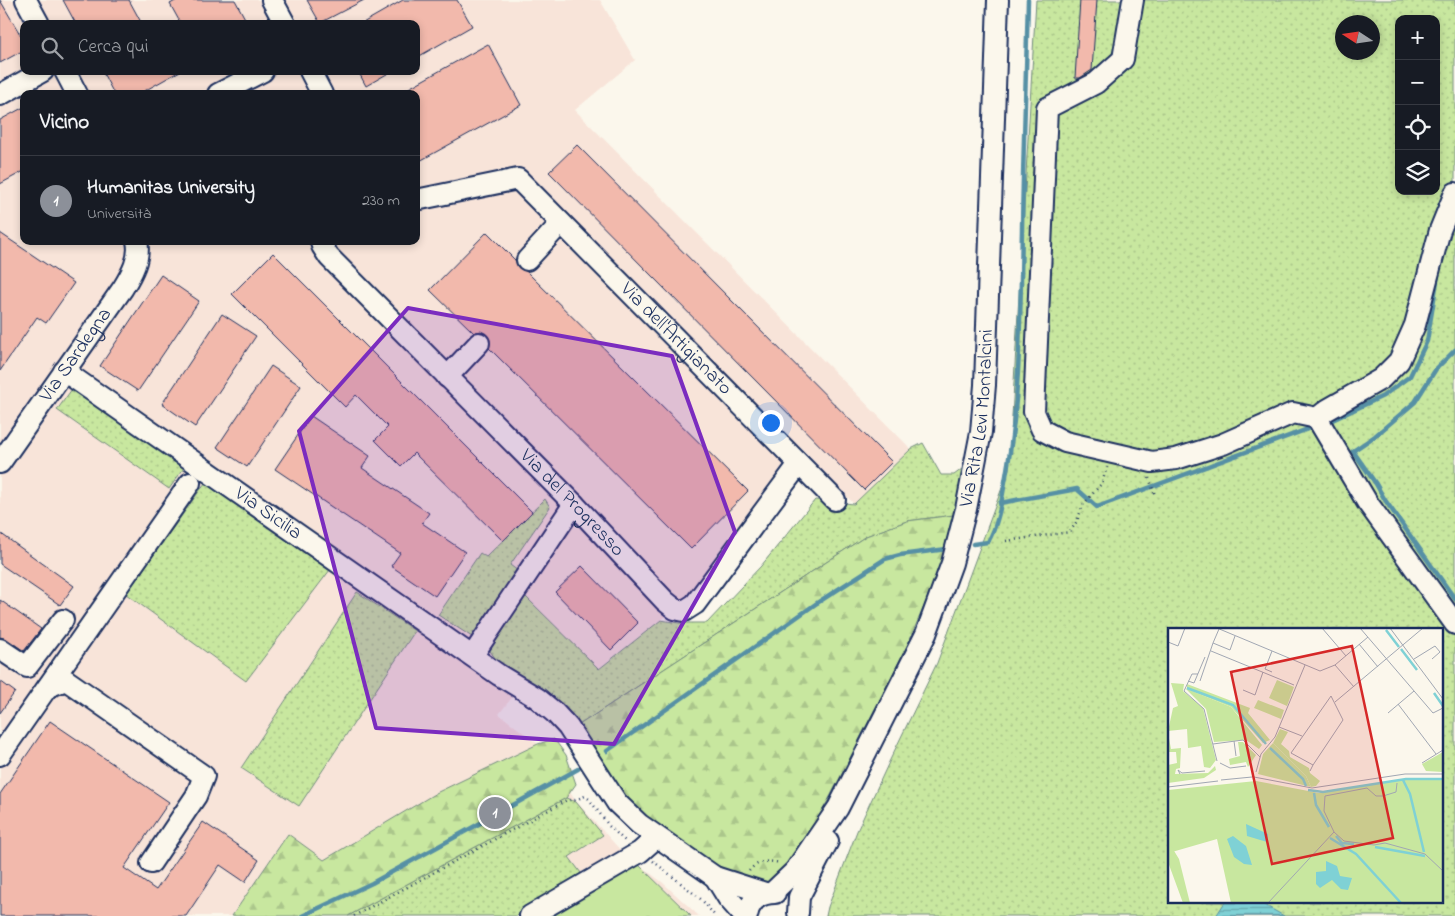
<!DOCTYPE html>
<html lang="it">
<meta charset="utf-8">
<style>
:root{--surface:#171b24;--page:#242831;--text:#f1f3f6;--muted:#9ea1a6;--line:#363941;--accent:#8c9099}
body{margin:0;font-family:"Indie Flower",sans-serif;background:var(--page);color:var(--text)}
.controls{position:absolute;right:15px;top:15px;display:grid;overflow:hidden;border-radius:10px;box-shadow:0 2px 8px #0003}
.controls button{width:45px;height:45px;display:grid;place-items:center;padding:0;border:0;border-bottom:1px solid var(--line);background:var(--surface);color:var(--text);font:25px sans-serif}
.compass{position:absolute;left:1335px;top:15px;width:45px;height:45px;border-radius:50%;background:var(--surface);box-shadow:0 2px 8px #0003;rotate:282deg}
.you{position:absolute;left:770px;top:422px;width:18px;height:18px;margin:-12px;border:4px solid #fff;border-radius:50%;background:#1a73e8;box-shadow:0 0 0 8px #1a73e833}
.badge{display:grid;place-items:center;width:32px;height:32px;border-radius:50%;background:var(--accent);color:#fff;font-size:16px;font-weight:700}
.pin{position:absolute;translate:-50% -50%;border:2px solid #fff;box-shadow:0 1px 5px #0006}
.list{margin:0;padding:0;list-style:none}
h2{display:flex;justify-content:space-between;align-items:center;height:65px;margin:0;padding:0 20px;font-size:21px}
h2 small{font-size:16px;font-weight:400;color:var(--muted)}
.list li{display:grid;grid-template-columns:32px 1fr auto;gap:15px;align-items:center;box-sizing:border-box;height:90px;padding:0 20px;border-top:1px solid var(--line)}
.list b{display:block;font-size:19px;white-space:nowrap}
.list p{margin:0;font-size:16px;white-space:nowrap;color:var(--muted)}
.list em{font-size:16px;font-style:normal;color:var(--muted)}
.icon{flex:none;width:28px;height:28px;fill:none;stroke:currentColor;stroke-width:2;stroke-linecap:round;stroke-linejoin:round}
.map{position:relative;flex:none;width:1455px;height:916px;overflow:hidden}
.search{position:absolute;background:var(--surface);box-shadow:0 2px 8px #0003;left:20px;top:20px;width:400px;height:55px;display:flex;align-items:center;gap:12px;box-sizing:border-box;padding:0 18px;border-radius:10px;color:var(--muted);font-size:19px}
.panel{position:absolute;background:var(--surface);box-shadow:0 2px 8px #0003;left:20px;top:90px;width:400px;height:155px;border-radius:10px}
.map>svg:first-child{display:block}
.built{fill:#f8e4d9;fill-rule:evenodd}
.grass{fill:url(#grass-dots);stroke:#728b7e;fill-rule:evenodd}
.forest{fill:url(#forest-firs);stroke:#728b7e}
.garden{fill:#c8e79f;stroke:#728b7e}
.water{fill:url(#water-rules);stroke:#5790a5}
.lines{fill:none;stroke-linecap:round;stroke-linejoin:round}
.stream{stroke:#5790a5;stroke-width:4.5}
.building{fill:#f2b9ac;stroke:#1b2f5e}
.minor-casing{stroke:#1b2f5e;stroke-width:24}
.path{stroke:#1b2f5e;stroke-width:2.5;stroke-dasharray:1 4;stroke-linecap:butt}
.minor{stroke:#fbf7ec;stroke-width:20}
.marked{fill:#7b2cbf;fill-opacity:0.2;stroke:#7b2cbf;stroke-width:4;stroke-linejoin:round}
.labels{text-anchor:middle;dominant-baseline:central;stroke-width:4.5;stroke-linejoin:round;paint-order:stroke}
.street-label{font-size:20px;fill:#1b2f5e;stroke:#fbf7ec}
.inset-river{fill:none;stroke:#7fd1d5;stroke-width:2.5}
.inset-road{fill:none;stroke:#a1a7b3;stroke-width:1}
.view{fill:#d62828;fill-opacity:0.15;stroke:#d62828;stroke-width:2.5}
.inset-edge{fill:none;stroke:#1b2f5e;stroke-width:2.5}
</style>
<div class="map">
<svg width="1455" height="916" viewBox="0 0 1455 916">
<defs>
<pattern id="grass-dots" width="8" height="8" patternUnits="userSpaceOnUse" patternTransform="scale(1.25)"><rect width="8" height="8" fill="#c8e79f"/><path d="M2 2h.1M6 6h.1" fill="none" stroke="#abc68b" stroke-width="1.8" stroke-linecap="round"/></pattern>
<pattern id="forest-firs" width="22" height="20" patternUnits="userSpaceOnUse" patternTransform="scale(1.25)"><rect width="22" height="20" fill="#c8e79f"/><path d="M5 1l3.5 6h-7zM16 11l3.5 6h-7z" fill="#abc68b"/></pattern>
<pattern id="water-rules" width="6" height="5" patternUnits="userSpaceOnUse" patternTransform="scale(1.25)"><rect width="6" height="5" fill="#7fd1d5"/><path d="M0 2.5h6" fill="none" stroke="#67aab0"/></pattern>
</defs>
<rect width="100%" height="100%" fill="#fbf7ec"/>
<filter id="ink" filterUnits="userSpaceOnUse"><feTurbulence type="fractalNoise" baseFrequency=".02" numOctaves="2"/><feDisplacementMap in="SourceGraphic" scale="10" xChannelSelector="R" yChannelSelector="G"/><feConvolveMatrix kernelMatrix="1 2 1 2 8 2 1 2 1" color-interpolation-filters="sRGB"/></filter>
<g filter="url(#ink)">
<!-- built -->
<path class="built" d="M0,0H600L635,60L575,110L911,449L854,504L800,447L692,600L675,609L598,669L524,595V682L499,714L538,744L575,800L623,853L662,882L699,916H0ZM24,24H416V71H24ZM24,94H416V241H24Z"/>
<!-- grass -->
<g class="grass">
<path d="M1036,0H1455V916H826L828,907L857,831L890,760L937,663L1009,469ZM1399,19H1436V191H1399ZM1342,22H1372V52H1342ZM1169,630H1441V902H1169Z"/>
<polygon points="72,389 184,468 169,489 57,410"/>
<polygon points="923,443 941,475 954,475 962,469 965,473 954,515 907,521 866,536 579,725 548,699 502,668 488,648 524,595 599,669 661,620 679,623 707,623 761,566 815,500 854,504 911,449"/>
<polygon points="205,483 333,566 246,681 126,594"/>
<polygon points="545,499 550,507 510,565 518,571 472,637 438,615 480,553 486,557"/>
<polygon points="357,592 415,631 299,806 241,768"/>
<polygon points="566,798 576,802 603,835 569,857 581,873 534,902 517,916 348,916"/>
</g>
<!-- forest -->
<g class="forest">
<polygon points="954,515 938,574 906,648 831,795 805,842 780,879 766,883 735,875 707,861 642,815 604,768 579,725 866,536 907,521"/>
<polygon points="554,739 566,755 576,784 566,798 348,916 232,916 288,834 324,860 436,793 538,744"/>
</g>
<!-- garden -->
<polygon class="garden" points="638,864 691,916 543,916"/>
<!-- water -->
<polygon class="water" points="1225,902 1259,902 1284,916 1216,916"/>
<g class="lines">
<!-- stream -->
<g class="stream">
<polyline points="1455,350 1436,369 1415,402 1375,436 1353,451 1376,484 1385,500 1455,599"/>
<polyline points="1326,423 1383,396 1410,376 1427,341 1438,275"/>
<polyline points="1000,503 1077,489 1097,507 1316,426"/>
<path d="M973,544L988,542C999,523 1002,498 1006,476C1021,395 1020,313 1022,231C1023,154 1026,77 1028,0"/>
<polyline points="607,751 817,603 885,559 900,555 947,549"/>
<polyline points="302,916 372,883 578,769"/>
</g>
</g>
<!-- building -->
<g class="building">
<polygon points="0,0 24,41 24,50 0,63"/>
<polygon points="63,0 129,0 142,24 76,24"/>
<polygon points="177,0 235,0 248,24 181,24 170,4"/>
<polygon points="307,0 364,0 320,23"/>
<polygon points="403,0 457,0 472,26 416,58 416,24 361,24"/>
<polygon points="1080,0 1097,0 1092,70 1080,78 1075,78"/>
<polygon points="488,44 521,105 416,163 416,94 398,94"/>
<polygon points="102,71 180,71 139,94 114,94"/>
<polygon points="358,71 392,71 366,86"/>
<polygon points="24,107 24,171 0,184 0,120"/>
<polygon points="577,145 892,462 864,490 549,172"/>
<polygon points="487,232 515,260 519,268 527,272 748,491 691,549 489,348 490,340 487,335 481,331 474,333 430,290"/>
<polygon points="0,233 74,283 46,323 37,317 0,371"/>
<polygon points="273,253 532,512 503,541 414,453 401,466 375,440 388,427 356,395 345,407 232,294"/>
<polygon points="161,275 199,301 138,391 100,366"/>
<polygon points="222,314 256,336 195,427 162,404"/>
<polygon points="271,366 301,386 247,467 217,447"/>
<polygon points="311,416 370,456 362,468 429,513 422,523 465,552 435,596 391,566 400,553 275,469"/>
<polygon points="0,533 74,586 60,605 0,564"/>
<polygon points="582,566 638,623 611,650 555,592"/>
<polygon points="0,600 41,629 24,651 7,639 0,637"/>
<polygon points="0,681 15,692 0,713"/>
<polygon points="50,721 169,802 124,868 156,890 203,822 259,860 245,882 220,865 186,916 0,916 0,794"/>
</g>
<g class="lines">
<!-- minor casing -->
<g class="minor-casing">
<g id="minor">
<polyline points="26,0 39,24"/>
<polyline points="272,0 285,24"/>
<polyline points="1133,0 1123,59 1096,83 1047,108 1034,412 1042,430 1065,442 1152,462 1176,459 1223,444 1293,413 1317,418 1367,502 1455,624"/>
<polyline points="65,71 77,94"/>
<polyline points="310,71 322,94"/>
<polyline points="218,94 263,71"/>
<polyline points="0,95 43,71"/>
<path id="s1" d="M416,200L518,179L835,500"/>
<path id="s2" d="M321,241L322,246L329,257L574,504L665,601L675,609L684,611L695,604L799,464"/>
<polyline points="527,260 561,223"/>
<path id="s3" d="M64,371L499,675L537,698L555,713L568,727L617,803L639,824L715,877L765,893"/>
<polyline points="447,377 479,343"/>
<polyline points="1317,418 1327,410 1381,379 1399,361 1415,325 1440,230 1455,193"/>
<path id="s4" d="M0,463L123,288C131,275 141,258 137,241"/>
<polyline points="0,649 27,667 63,620"/>
<polyline points="473,655 574,504"/>
<polyline points="48,687 66,680 204,776 196,796 151,863"/>
<polyline points="0,755 190,483"/>
<polyline points="715,877 728,898 744,916"/>
<path id="s5" d="M773,892L795,871L838,808L926,634L952,563L966,509L981,432L985,385L998,0"/>
<polyline points="798,913 799,897 828,841"/>
<polyline points="530,916 640,852 657,837"/>
<path d="M747,916C749,901 760,893 775,893"/>
</g>
</g>
<!-- path -->
<g class="path">
<polyline points="1149,478 1155,495"/>
<polyline points="1006,541 1070,532 1077,521 1083,505 1102,483 1107,467"/>
<polyline points="653,861 702,900 715,916"/>
<path d="M749,871C757,861 768,860 780,863"/>
<polyline points="354,916 567,800 575,800 585,796 589,799 609,826 626,842"/>
</g>
<!-- minor -->
<use href="#minor" class="minor"/>
</g>
</g>
<!-- marked area -->
<path class="marked" d="M408,308L672,356L735,532L614,744L376,728L299,431Z"/>
<g class="labels">
<!-- street labels -->
<g class="street-label">
<text stroke="none"><textPath href="#s1" startOffset="329">Via dell'Artigianato</textPath></text>
<text stroke="none"><textPath href="#s4" startOffset="132">Via Sardegna</textPath></text>
<text stroke="none"><textPath href="#s5" startOffset="525">Via Rita Levi Montalcini</textPath></text>
<text stroke="none"><textPath href="#s2" startOffset="364">Via del Progresso</textPath></text>
<text stroke="none"><textPath href="#s3" startOffset="249">Via Sicilia</textPath></text>
</g>
</g>
<!-- overview -->
<g transform="translate(1168 628)">
<rect width="275" height="275" fill="#fbf7ec"/>
<path d="M109,52L126,59L119,78L101,70ZM17,60L63,79L94,117L91,121L78,112L46,114L38,81ZM90,72L116,82L113,91L86,80ZM112,101L120,104L113,116L121,123L122,129L141,140L142,145L152,153L148,158L143,159L138,148L105,115ZM0,105L3,121L13,120L12,140L8,141L7,146L40,145L47,138L48,142L36,150L0,155V137L9,135L8,124H0ZM275,124V144L258,143L254,136ZM245,150L275,152V275H63L49,211L4,224L0,213V162L88,153L151,165Z" fill="#c8e79f"/>
<path d="M19,56L82,80L80,85L102,112L95,115L63,79L19,61ZM105,115L138,148L143,159L90,146L95,126ZM0,213L11,231L22,275H15L0,234Z" fill="#c8e79f"/>
<path d="M3,55L16,56L15,63L35,80L48,132L42,140L36,139L33,118L20,120L19,101L0,103L5,80L10,78ZM70,114H75L88,127L80,139L78,134L62,137L61,131L72,128Z" fill="#c8e79f"/>
<path d="M78,196L100,206L99,214L79,208ZM65,208L78,218L84,237L76,236L66,229L59,211ZM158,233L169,238L172,248L184,250L180,262L173,261L164,252L152,260L148,256V244L158,243Z" fill="#7fd1d5"/>
<path class="inset-river" d="M218,2L231,19M233,21L249,42M19,60L65,77L98,116M266,65L275,78M102,120L135,151L138,158M235,152L242,166L256,224M140,162L155,164L238,151H275M146,165L148,177L161,199M168,208L174,215L186,216M162,210L188,226L233,275M207,219L257,228"/>
<path class="inset-road" d="M49,0L152,43L167,37L200,9M154,0L178,28M192,0L265,85L275,80M222,0L275,71M51,1L45,15L62,22L67,8M0,14L10,18L17,0M191,16L210,39M43,23L126,57M104,23L97,41L104,44M246,31L267,18L272,24L264,31M167,37L186,59M30,46H24L16,63L36,81L49,133M20,53L26,55L37,29M32,53L45,15M75,62L87,67L95,44M167,74L255,0M230,76L268,126M220,85L246,63M111,99L134,108M66,113L68,128M45,116L75,112L92,129M52,135L62,140L78,138M254,135L275,122M142,143L145,137L175,92L163,68L123,125L145,137M88,144L93,126L107,109L137,37M12,146L10,142L14,145L37,143M86,149L144,160L237,146H275M53,152L84,149M0,159L50,153M166,204L176,213L206,217L217,215L257,226L275,243M100,275L166,204L156,183L157,168L199,160L208,168H215L228,164L229,155"/>
<path class="view" d="M184,18L225,210L104,236L63,44Z"/>
<rect width="275" height="275" class="inset-edge"/>
</g>
</svg>
<div class="controls">
<button>+</button>
<button>−</button>
<button><svg class="icon" aria-label="locate" viewBox="0 0 24 24"><circle cx="12" cy="12" r="6"/><path d="M12 2v4M12 18v4M2 12h4M18 12h4"/></svg></button>
<button><svg class="icon" aria-label="layers" viewBox="0 0 24 24"><path d="M12 4l9 5-9 5-9-5zM3 14l9 5 9-5"/></svg></button>
</div>
<svg class="compass" viewBox="-18 -18 36 36"><path d="M0-13l5 13h-10z" fill="#e53935"/><path d="M0 13l5-13h-10z" fill="#9ea1a6"/></svg>
<div class="you"></div>
<div class="pin badge" style="left:495px;top:813px">1</div>
<div class="search"><svg class="icon" aria-label="search" viewBox="0 0 24 24"><circle cx="10" cy="10" r="6"/><path d="M15 15l6 6"/></svg>Cerca qui</div>
<section class="panel">
<h2>Vicino<small></small></h2>
<ul class="list">
<li><span class="badge">1</span><div><b>Humanitas University</b><p>Università</p></div><em>230 m</em></li>
</ul>
</section>
</div>
